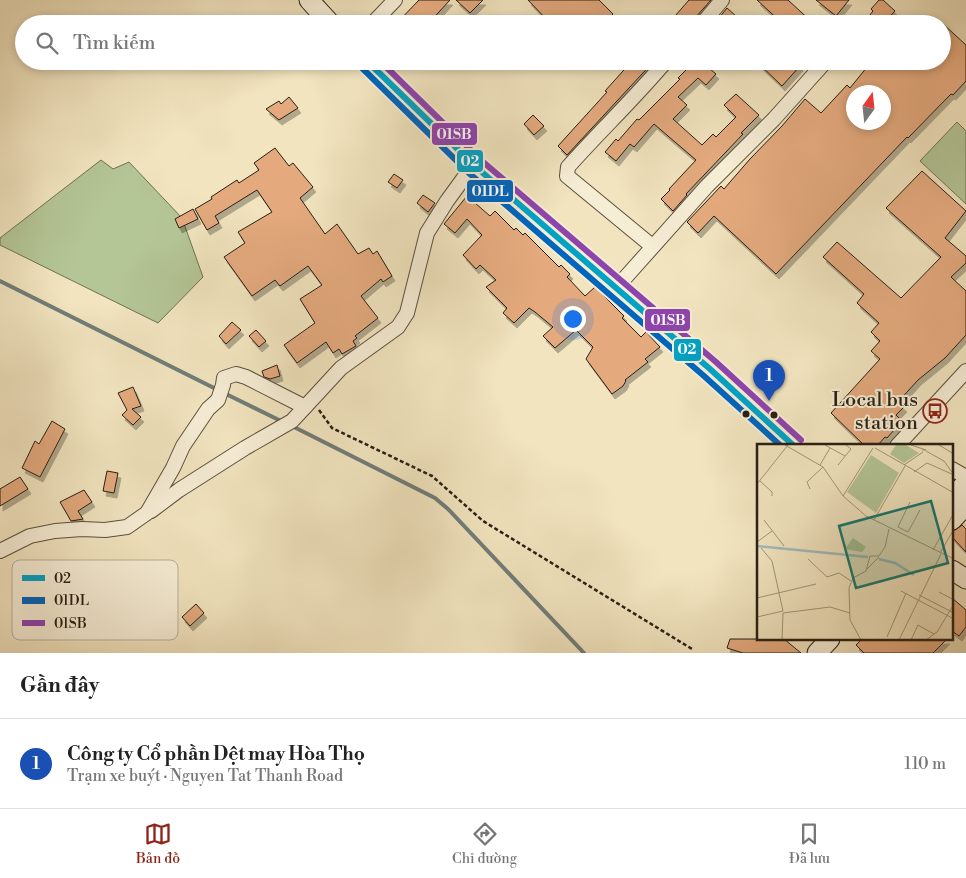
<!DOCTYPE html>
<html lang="vi">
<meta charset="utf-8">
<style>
:root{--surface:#fff;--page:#f6f6f6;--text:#222;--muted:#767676;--line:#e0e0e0;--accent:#8f2418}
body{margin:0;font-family:"Libre Bodoni",serif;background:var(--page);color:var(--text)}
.compass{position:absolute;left:846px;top:85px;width:45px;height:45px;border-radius:50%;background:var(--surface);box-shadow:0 2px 8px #0003;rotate:15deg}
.you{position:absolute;left:572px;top:318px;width:18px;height:18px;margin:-12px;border:4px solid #fff;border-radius:50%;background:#1a73e8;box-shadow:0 0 0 8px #1a73e833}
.badge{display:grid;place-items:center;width:32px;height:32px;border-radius:50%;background:var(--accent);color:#fff;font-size:16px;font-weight:700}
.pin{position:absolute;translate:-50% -41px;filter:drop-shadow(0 1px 2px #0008)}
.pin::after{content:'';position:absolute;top:26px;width:18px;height:15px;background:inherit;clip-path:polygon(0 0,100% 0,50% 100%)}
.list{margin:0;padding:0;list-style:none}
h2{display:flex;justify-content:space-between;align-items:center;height:65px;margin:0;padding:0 20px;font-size:21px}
h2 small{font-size:16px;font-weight:400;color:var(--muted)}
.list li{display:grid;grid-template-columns:32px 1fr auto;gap:15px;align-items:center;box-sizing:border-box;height:90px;padding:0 20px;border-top:1px solid var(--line)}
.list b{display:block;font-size:19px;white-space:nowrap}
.list p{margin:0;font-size:16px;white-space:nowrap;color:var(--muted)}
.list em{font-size:16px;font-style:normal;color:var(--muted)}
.icon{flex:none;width:28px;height:28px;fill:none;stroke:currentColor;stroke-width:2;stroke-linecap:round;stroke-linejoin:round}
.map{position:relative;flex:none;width:966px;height:653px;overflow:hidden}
.search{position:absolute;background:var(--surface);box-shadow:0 2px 8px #0003;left:15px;right:15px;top:15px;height:55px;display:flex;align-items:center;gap:12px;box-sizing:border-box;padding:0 18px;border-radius:28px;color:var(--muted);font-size:19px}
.sheet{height:155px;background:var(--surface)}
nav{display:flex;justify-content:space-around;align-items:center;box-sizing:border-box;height:70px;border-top:1px solid var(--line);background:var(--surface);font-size:14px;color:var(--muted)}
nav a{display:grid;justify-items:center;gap:2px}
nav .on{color:var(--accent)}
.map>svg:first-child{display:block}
.green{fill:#b4c596;stroke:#6e7254}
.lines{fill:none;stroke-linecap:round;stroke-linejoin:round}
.stream{stroke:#707d79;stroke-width:4}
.building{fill:#e4aa7e;stroke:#271f13;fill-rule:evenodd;filter:url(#shadow)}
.street-casing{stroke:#5a503e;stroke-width:16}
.secondary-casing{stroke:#271f13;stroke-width:21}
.path{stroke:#271f13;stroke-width:2.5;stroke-dasharray:4 2.5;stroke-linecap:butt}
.street{stroke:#f6edd5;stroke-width:14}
.secondary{stroke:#f6edd5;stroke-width:19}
.bus-1-casing{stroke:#f6edd5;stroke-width:10}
.bus-2-casing{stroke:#f6edd5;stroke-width:10}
.bus-3-casing{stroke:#f6edd5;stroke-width:10}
.bus-1{stroke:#02a2c5;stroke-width:6}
.bus-2{stroke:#0065bd;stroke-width:6}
.bus-3{stroke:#8e44ad;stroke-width:6}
.bus-dot{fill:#271f13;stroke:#f6edd5;stroke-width:2}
.labels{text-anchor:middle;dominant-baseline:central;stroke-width:4;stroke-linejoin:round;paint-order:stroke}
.poi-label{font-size:20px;fill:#271f13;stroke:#f6edd5;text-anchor:end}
.inset-river{fill:none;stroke:#a1bbbd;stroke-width:2.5}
.inset-road{fill:none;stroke:#a0957a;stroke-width:1}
.view{fill:#0f766e;fill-opacity:0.15;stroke:#0f766e;stroke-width:2.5}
.inset-edge{fill:none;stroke:#271f13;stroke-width:2.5}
.key{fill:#f6edd5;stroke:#b8af9b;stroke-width:1}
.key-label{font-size:14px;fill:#271f13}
.line-badge{stroke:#f6edd5;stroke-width:2}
.badge-label{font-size:14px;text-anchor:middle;font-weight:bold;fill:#fff}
</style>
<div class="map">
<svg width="966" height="653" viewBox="0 0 966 653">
<defs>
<filter id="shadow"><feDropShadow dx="3" dy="5" stdDeviation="0" flood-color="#0004"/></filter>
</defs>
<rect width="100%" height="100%" fill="#f1e4bf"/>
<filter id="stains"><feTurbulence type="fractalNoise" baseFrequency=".004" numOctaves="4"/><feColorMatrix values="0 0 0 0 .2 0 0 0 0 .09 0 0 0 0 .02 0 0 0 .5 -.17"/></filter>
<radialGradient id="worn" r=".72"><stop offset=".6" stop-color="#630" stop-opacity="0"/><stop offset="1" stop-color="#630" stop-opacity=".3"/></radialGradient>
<!-- green -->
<g class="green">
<polygon points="957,122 966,131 966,204 920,161"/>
<polygon points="101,160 113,169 129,162 182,218 203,277 158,323 0,245 0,238"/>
</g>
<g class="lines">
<!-- stream -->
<g class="stream">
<polyline points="0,281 218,390"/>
<polyline points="224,393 283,422"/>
<polyline points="292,426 435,498 448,509 584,653"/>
</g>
</g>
<!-- building -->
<g class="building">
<polygon points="419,0 450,0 428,24 396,24"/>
<polygon points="456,0 483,0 470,13"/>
<polygon points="528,0 599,0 613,14 603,24 551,24"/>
<polygon points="689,0 711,0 695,18 693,24 668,24"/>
<polygon points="757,0 788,0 814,24 783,24"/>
<polygon points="816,0 849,0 836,16"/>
<polygon points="879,0 883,0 895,11 883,24 863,24 873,11 871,9"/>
<polygon points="727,8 745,24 714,24"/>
<path d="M942,23L966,45V81L953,95L951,94L908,138L907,137L776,274L714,216L698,233L687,222L721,186L724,189L750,159L782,126L805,99L821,113L847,85L850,88L872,61H942ZM854,92H884V122H854Z"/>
<polygon points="632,61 654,61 567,155 558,146 607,92 605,91"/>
<polygon points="695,61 701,61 716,74 706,85 698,78 678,97 687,105 673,119 702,145 713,134 716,137 736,117 724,105 736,94 759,115 741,133 743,134 686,194 687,195 673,211 661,199 670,190 669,189 696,160 654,124 634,147 630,144 616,161 605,152 616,139 618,141 637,119 639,120 680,79 678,78"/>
<polygon points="756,61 794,61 800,66 782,86"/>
<polygon points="289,97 298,108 279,120 266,109 279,101 281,104"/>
<polygon points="533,115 544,126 534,135 524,124"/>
<polygon points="275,148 289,166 293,163 313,187 300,198 325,234 337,224 358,254 369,248 373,254 377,251 392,276 383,282 381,279 361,296 378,318 355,336 357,338 353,341 356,346 342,354 339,349 333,353 326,342 297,363 284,345 315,323 300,299 322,285 308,266 280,286 275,280 252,296 224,257 245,243 238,232 272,212 257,190 215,216 219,223 207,230 195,209 212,199 211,197 237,180 239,183 259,170 254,163"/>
<polygon points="922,171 966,211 945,238 966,256 966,263 951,277 966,291 966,335 945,358 918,380 898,402 904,407 896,415 902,421 887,438 885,437 877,446 865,446 831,413 880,359 871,351 880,341 871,332 879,323 857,303 864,294 823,257 837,242 901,298 941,257 886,208"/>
<polygon points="394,174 403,180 397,188 388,182"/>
<polygon points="423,195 435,203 428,212 417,203"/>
<polygon points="467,196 490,216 495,211 514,230 516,228 523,235 525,233 559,267 561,265 570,274 567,277 585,296 595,287 624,316 622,318 641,337 646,332 660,347 645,359 648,362 625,380 626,381 623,386 612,394 586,359 593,347 576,330 555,348 543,336 553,327 535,312 529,308 514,323 503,313 507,308 486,287 496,280 480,265 476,269 463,255 482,235 467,219 455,233 444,224"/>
<polygon points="193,209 198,219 179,228 175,219"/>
<polygon points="232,322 241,330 226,344 219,336"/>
<polygon points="256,330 266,341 259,347 249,336"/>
<polygon points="277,365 280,376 270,379 264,377 262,371"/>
<polygon points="133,387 141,406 132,409 141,417 133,425 122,415 127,410 118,393"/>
<polygon points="52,421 65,429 40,477 22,468 35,441 39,444"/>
<polygon points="107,471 118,473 114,493 103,491"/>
<polygon points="20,477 28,489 0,506 0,489"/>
<polygon points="84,490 92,502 78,511 83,519 71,521 60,502"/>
<polygon points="962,525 966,529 966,552 952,537 952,532"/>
<polygon points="952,598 966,610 966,627 959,636 952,631"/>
<polygon points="196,604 204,613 190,626 182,617"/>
<polygon points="730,639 784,639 801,653 743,653 727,648"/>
<polygon points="862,639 947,639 933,653 864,653 856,645"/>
</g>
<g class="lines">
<!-- street casing -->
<g class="street-casing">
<g id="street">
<polyline points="372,24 395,0"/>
<polyline points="702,24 722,0"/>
<path d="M652,246L567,176L568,167C600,131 635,98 666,61"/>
<polyline points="616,288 707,186 774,119 826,61"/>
<polyline points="897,446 966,371"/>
<polyline points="952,469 966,477"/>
<polyline points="151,511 179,490 245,448 292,421 305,407"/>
<polyline points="0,551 30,536 55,531 82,529 105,530 127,527 147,513 173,468 183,446 208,409 218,400 223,385 224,378 236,374 246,377 305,407 341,368 398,327 407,313 427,233 447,201 463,179 476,167"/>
</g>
</g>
<!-- secondary casing -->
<g class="secondary-casing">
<g id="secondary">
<polyline points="309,0 331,24"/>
<polyline points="367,61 476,167 710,369 795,446"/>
<polyline points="952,497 966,483"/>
<polyline points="952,520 966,505"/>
<polyline points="952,570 966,579"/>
<polyline points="817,653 830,639"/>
</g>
</g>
<!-- path -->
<polyline class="path" points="319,410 332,428 432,476 483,521 692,649"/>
<!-- street -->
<use href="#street" class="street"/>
<!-- secondary -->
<use href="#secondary" class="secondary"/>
<!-- bus-1 casing -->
<g class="bus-1-casing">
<polyline id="bus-1" points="367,61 476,167 710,369 794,446"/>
</g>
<!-- bus-2 casing -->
<g class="bus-2-casing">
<polyline id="bus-2" points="361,67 470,174 704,376 781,446"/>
</g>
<!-- bus-3 casing -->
<g class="bus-3-casing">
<polyline id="bus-3" points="380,61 482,161 716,362 801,440"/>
</g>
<!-- bus-1 -->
<use href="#bus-1" class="bus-1"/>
<!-- bus-2 -->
<use href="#bus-2" class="bus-2"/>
<!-- bus-3 -->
<use href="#bus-3" class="bus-3"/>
</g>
<!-- icons -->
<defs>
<g id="bus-ring" transform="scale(1.25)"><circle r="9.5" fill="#f6edd5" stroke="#8f2418" stroke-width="1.5"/><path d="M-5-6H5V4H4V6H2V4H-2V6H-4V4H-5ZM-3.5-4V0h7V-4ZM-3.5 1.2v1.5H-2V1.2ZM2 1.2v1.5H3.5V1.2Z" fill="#8f2418"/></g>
</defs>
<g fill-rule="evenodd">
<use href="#bus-ring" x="935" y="411"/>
</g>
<!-- markers -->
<g class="bus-dot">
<circle cx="746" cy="414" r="4.5"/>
<circle cx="774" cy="415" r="4.5"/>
</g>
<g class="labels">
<!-- poi labels -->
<g class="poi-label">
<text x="918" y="400">Local bus<tspan x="918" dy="23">station</tspan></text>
</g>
</g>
<!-- overview -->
<g transform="translate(757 444)">
<rect width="196" height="196" fill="#f1e4bf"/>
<path d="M139,1H149L162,9L147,19L133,10ZM114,11L142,29L119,69L90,48ZM96,94L109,103L105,108L88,105Z" fill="#b4c596"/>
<path class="inset-river" d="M0,102L111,113M122,115L138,119L157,131"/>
<path class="inset-road" d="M28,1L66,23L86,52L109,72L197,115M68,1L88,12M154,1L169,6H165M182,1L197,10M118,4L197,49M169,7L187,17L197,31M63,21L73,4M81,21L94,5L89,1M147,21L166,8M157,28L170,19L197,31M3,37L15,48V52M0,40L31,1M53,45L50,38L66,23M86,52L116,4M7,76L27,102M117,76L148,22M151,88L141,83L153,58M151,88L163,66M0,98L15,87M176,106L197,69M183,109L197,85M51,115L70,133L82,129L94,137M110,125L122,113M144,147L197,175M182,148L197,156M162,151L197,169M0,154L59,140M0,173L26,167L15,117L4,104M130,193L149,149M25,196L26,169L73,163L93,169M104,196L93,176L92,144L96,134L109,127L113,112H122L128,103L132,85M142,196L184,110M154,196L161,181L177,190M169,196L180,188L197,160"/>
<path class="view" d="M174,57L191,119L99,144L82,82Z"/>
<rect width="196" height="196" class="inset-edge"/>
</g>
<!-- legend -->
<rect x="12" y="560" width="166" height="80" rx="8" class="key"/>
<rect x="22" y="575" width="23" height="6" fill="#02a2c5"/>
<rect x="22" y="597" width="23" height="7" fill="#0065bd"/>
<rect x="22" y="620" width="23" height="6" fill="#8e44ad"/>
<g class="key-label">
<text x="54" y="583">02</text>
<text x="54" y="605">01DL</text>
<text x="54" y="628">01SB</text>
</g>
<g class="line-badge">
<rect x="431" y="122" width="47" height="24" rx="5" fill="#8e44ad"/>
<rect x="456" y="149" width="28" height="24" rx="5" fill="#02a2c5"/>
<rect x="466" y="179" width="48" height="24" rx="5" fill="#0065bd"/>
<rect x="644" y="308" width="47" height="24" rx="5" fill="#8e44ad"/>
<rect x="673" y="338" width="29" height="24" rx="5" fill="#02a2c5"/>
</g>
<g class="badge-label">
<text x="454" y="139">01SB</text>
<text x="470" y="166">02</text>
<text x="490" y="196">01DL</text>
<text x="668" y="325">01SB</text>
<text x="687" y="354">02</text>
</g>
<rect width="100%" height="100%" filter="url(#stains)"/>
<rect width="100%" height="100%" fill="url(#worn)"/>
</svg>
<svg class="compass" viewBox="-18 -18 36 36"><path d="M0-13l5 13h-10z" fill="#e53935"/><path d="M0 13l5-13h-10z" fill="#767676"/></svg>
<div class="you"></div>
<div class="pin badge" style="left:769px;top:401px;background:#1a4fb4">1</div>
<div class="search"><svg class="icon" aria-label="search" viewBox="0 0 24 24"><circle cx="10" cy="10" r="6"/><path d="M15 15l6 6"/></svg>Tìm kiếm</div>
</div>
<section class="sheet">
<h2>Gần đây<small></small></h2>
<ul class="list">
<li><span class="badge" style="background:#1a4fb4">1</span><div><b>Công ty Cổ phần Dệt may Hòa Thọ</b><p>Trạm xe buýt · Nguyen Tat Thanh Road</p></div><em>110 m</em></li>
</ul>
</section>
<nav>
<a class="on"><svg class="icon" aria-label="map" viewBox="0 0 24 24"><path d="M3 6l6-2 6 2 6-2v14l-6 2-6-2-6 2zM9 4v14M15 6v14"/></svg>Bản đồ</a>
<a><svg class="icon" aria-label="directions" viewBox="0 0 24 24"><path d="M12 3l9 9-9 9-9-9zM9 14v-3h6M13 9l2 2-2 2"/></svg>Chỉ đường</a>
<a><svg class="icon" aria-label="saved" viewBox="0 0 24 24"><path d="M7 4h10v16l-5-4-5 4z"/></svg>Đã lưu</a>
</nav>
